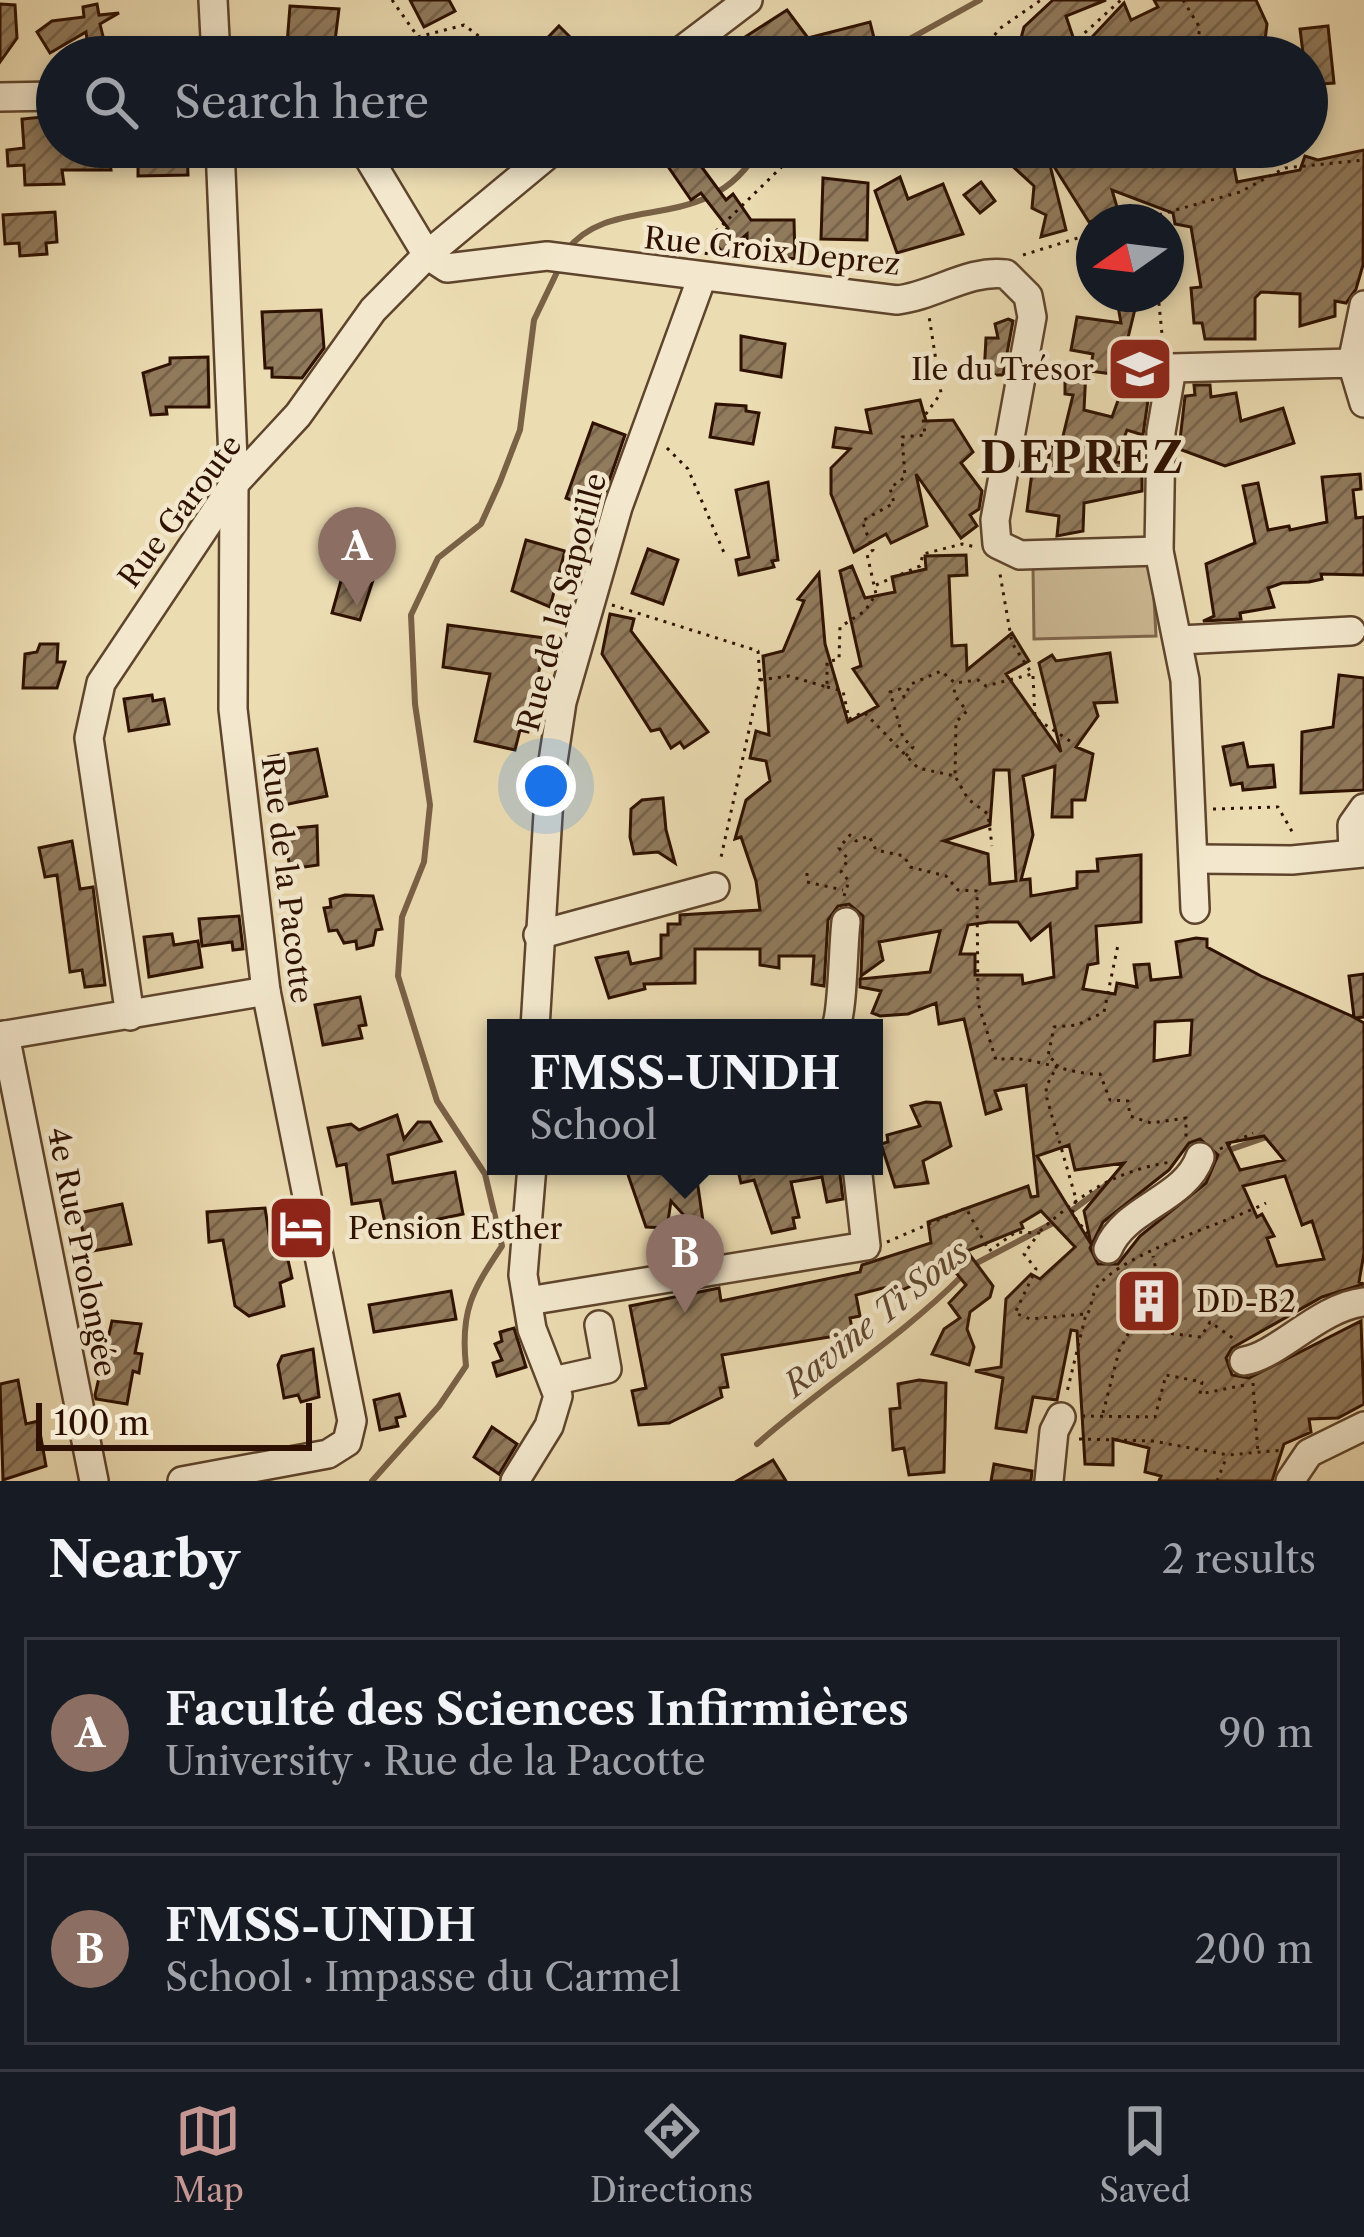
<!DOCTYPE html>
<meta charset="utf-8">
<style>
:root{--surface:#171b24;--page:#20242c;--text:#f1f3f6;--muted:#9ea1a6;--line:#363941;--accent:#c59692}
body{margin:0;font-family:"Libre Caslon Text",serif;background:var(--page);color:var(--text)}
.compass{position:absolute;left:1076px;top:204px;width:108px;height:108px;border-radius:50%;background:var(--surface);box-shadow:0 6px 18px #0003;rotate:256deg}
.scale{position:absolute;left:36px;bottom:30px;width:276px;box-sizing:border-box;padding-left:12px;border:6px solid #2e1100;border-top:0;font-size:33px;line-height:42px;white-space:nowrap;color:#2e1100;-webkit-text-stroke:9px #f3e8cd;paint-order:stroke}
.you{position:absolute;left:546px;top:786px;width:42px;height:42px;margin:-30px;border:9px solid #fff;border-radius:50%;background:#1a73e8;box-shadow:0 0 0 18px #1a73e833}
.badge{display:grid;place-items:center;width:78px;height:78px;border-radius:50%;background:var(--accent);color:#fff;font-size:39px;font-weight:700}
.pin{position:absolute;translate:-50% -99px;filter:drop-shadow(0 3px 6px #0008)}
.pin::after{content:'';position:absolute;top:63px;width:42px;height:36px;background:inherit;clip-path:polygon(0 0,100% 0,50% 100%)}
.popup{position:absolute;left:487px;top:1019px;width:396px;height:156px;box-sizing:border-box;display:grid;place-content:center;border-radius:0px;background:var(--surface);filter:drop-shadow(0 3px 9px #0005);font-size:39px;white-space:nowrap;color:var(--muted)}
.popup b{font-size:45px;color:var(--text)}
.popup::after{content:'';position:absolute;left:50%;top:100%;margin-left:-24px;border:24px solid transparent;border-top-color:var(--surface)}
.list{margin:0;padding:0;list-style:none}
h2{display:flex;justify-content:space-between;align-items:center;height:156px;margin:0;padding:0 48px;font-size:51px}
h2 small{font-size:39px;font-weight:400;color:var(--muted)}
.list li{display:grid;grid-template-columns:78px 1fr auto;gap:36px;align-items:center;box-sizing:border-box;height:192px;margin:0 24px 24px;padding:0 24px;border:3px solid var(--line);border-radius:0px}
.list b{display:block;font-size:45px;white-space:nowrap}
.list p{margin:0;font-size:39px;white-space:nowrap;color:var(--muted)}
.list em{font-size:39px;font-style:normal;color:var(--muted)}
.icon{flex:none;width:66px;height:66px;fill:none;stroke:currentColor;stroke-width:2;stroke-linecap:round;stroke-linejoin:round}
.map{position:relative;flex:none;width:1364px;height:1481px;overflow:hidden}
.search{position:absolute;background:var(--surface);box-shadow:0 6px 18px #0003;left:36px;right:36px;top:36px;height:132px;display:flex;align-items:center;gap:30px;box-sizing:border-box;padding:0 42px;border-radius:66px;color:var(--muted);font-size:45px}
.sheet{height:588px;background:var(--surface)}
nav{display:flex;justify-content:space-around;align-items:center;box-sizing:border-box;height:168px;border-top:3px solid var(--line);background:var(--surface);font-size:33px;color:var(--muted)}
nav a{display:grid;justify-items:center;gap:6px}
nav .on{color:var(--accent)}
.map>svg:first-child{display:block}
.grass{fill:#ccb994;stroke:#7d654a;stroke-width:3}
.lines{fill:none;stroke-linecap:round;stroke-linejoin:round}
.stream{stroke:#796146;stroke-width:6}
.building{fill:url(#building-hatch);stroke:#2e1100;stroke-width:3;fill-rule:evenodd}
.minor-casing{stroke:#5e442c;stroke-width:32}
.path{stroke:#2e1100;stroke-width:3;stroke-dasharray:3 6;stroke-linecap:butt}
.minor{stroke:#f3e8cd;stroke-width:27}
.labels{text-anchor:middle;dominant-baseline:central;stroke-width:9;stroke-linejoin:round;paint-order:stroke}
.street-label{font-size:30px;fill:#2e1100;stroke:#f3e8cd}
.poi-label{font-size:30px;fill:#2e1100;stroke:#f3e8cd;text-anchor:start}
.water-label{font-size:33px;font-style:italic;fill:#60472f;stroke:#f3e8cd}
.district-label{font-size:42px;font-weight:bold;letter-spacing:3px;fill:#2e1100;stroke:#f3e8cd}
</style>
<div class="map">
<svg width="1364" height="1481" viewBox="0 0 1364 1481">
<defs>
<pattern id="building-hatch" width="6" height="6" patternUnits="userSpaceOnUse" patternTransform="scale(3)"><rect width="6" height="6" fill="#917b5d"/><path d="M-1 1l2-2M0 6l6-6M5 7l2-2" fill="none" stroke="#77634a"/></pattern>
</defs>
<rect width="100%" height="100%" fill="#ecdcb2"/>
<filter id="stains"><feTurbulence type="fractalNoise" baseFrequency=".00167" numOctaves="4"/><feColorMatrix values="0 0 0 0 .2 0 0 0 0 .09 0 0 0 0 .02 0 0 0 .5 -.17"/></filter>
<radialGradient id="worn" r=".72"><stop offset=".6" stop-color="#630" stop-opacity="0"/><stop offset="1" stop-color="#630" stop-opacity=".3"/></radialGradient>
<!-- grass -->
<polygon class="grass" points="1152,561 1156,636 1034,639 1033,567"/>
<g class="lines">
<!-- stream -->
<g class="stream">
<polyline points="877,57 980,0"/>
<path d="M567,250C613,190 710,239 760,147"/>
<polyline points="1206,1158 1272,1135"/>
<polyline points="1066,1215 1113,1180"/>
<polyline points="971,1266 1055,1222"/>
<path d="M757,1444C824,1385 899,1339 962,1276"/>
<path d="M372,1481L439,1406L466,1366C460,1311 472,1291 502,1246L485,1174L437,1101L398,976L402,917L424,862L430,805L415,704L411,615L438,558L481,524L500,482L520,430L534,320L559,268"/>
</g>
</g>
<!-- building -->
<g class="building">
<polygon points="410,0 449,0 455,11 424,27"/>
<polygon points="1053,0 1106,0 1066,16 1078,52 1124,3 1131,20 1158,7 1154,0 1256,0 1267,24 1263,57 1017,53 1024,27"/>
<polygon points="0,4 15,5 17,38 0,62"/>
<polygon points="97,4 99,15 119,13 100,24 107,53 89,55 86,32 50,53 37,32 52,21 84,17 83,7"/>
<polygon points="290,6 339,9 333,57 286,57"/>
<polygon points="787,10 808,38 870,22 877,50 849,57 714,57"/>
<polygon points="559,26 590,57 529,57"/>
<polygon points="1328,26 1334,83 1307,85 1300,29"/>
<polygon points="43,117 55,120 57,147 108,147 111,170 62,170 64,184 25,185 24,165 8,166 7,150 24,148 22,119"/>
<polygon points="138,147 187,147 188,175 138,176"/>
<polygon points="1018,147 1216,147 1215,158 1232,156 1237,182 1300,170 1305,156 1318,160 1364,150 1363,265 1356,289 1346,303 1335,301 1335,316 1300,326 1300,294 1261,292 1255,298 1255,339 1205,339 1202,323 1194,323 1191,288 1201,287 1191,227 1175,224 1173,213 1112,190 1119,214 1089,222 1048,157 1066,230 1041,237 1046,215 1032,208 1034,186 1007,161"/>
<polygon points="698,162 726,200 733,194 751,220 794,220 795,259 747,253 747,234 724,254 713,241 728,228 701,193 691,200 667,165"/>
<polygon points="900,177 908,199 943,184 963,234 897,253 875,191"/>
<polygon points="823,178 868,183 867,240 821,239"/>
<polygon points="981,182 995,201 980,213 964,195"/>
<polygon points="55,212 57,242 46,243 47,254 20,256 19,243 5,244 3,215"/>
<polygon points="1118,306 1135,309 1124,354 1154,358 1143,435 1127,430 1115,462 1142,463 1142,491 1084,503 1083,531 1057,536 1059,516 1027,511 1032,472 1044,474 1054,438 1062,440 1073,395 1065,394 1065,379 1076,380 1079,369 1086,370 1084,410 1112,417 1124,384 1118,383 1119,375 1090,371 1093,354 1071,350 1077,317 1121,323"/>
<polygon points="321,310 324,348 302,378 272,377 272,368 265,368 262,312"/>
<polygon points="1008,319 1013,321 1003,375 984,375 986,338 998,338 995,324"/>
<polygon points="741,336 785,344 781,377 741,370"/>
<polygon points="208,357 209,407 166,407 167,414 151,415 143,373 170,364 170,358"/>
<polygon points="1194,385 1210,385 1211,397 1236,393 1241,421 1283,408 1294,443 1225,466 1179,449 1185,396 1195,395"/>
<polygon points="920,400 926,421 953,420 973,452 961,463 982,491 979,509 970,515 977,526 961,538 916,474 927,526 891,543 886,534 854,552 831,494 831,468 850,449 833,447 836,428 871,433 866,410"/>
<polygon points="716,404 746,406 746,411 759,413 753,444 710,437"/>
<polygon points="593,423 625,435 599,510 566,498"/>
<polygon points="1360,474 1361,489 1353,490 1356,518 1364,517 1364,575 1321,574 1322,579 1309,582 1282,583 1268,588 1274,607 1240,613 1241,619 1203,621 1214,616 1206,564 1255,543 1243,486 1258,483 1268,530 1289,526 1290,530 1327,522 1322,477"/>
<polygon points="768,482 778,560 772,561 774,567 739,575 736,560 749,557 736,490"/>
<polygon points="526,540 565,551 550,607 512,591"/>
<polygon points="648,549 678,560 663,604 632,593"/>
<path d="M966,555L967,575L949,576L952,646L966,645L967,670L1012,633L1029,661L1006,674L1061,752L1039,663L1052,655L1056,661L1110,653L1117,702L1094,703L1098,716L1076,747L1093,754L1085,800H1072V817H1052L1055,766L1023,776L1033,835L1021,880L1030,879L1031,896L1077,888V872L1098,871L1097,859L1141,855V922L1096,926L1098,963L1088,965L1083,989L1115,994L1117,983L1137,987L1134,965L1149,964L1151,980L1181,977L1176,942L1196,938L1207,939V947L1261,976L1354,1017L1349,976L1364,974V1017L1355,1018L1364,1023V1253L1359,1282L1364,1284L1322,1297L1232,1348L1226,1358L1232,1375L1249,1378L1361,1321L1364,1404L1338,1418L1309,1419L1311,1432L1284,1444L1272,1481H1159L1161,1476L1145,1472L1149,1448L1113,1439V1465L1085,1464L1077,1331L1071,1330L1057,1400L1033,1397L1026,1432L996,1428L1003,1378L975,1371L1001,1367L1006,1299L1031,1274L1040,1279L1075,1247L1041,1211L1021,1223L1023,1228L967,1251L993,1286L990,1297L970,1312L967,1329L974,1347L969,1365L932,1354L944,1329L960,1318L949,1303L966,1285L952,1268L913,1275L915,1284L898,1292L897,1287L883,1288L856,1295L860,1316L850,1318L853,1333L722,1355L728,1387L720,1388L722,1397L669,1423L639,1425L632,1391L646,1388L630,1306L719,1288L721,1301L860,1272L862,1265L931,1243L928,1222L1028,1186L1031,1197L1038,1196L1026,1085L995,1091L1001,1109L986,1114L964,1019L939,1024L936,1003L908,1014L880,1016L872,1013L881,991L860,987V979L930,972L940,931L879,942L883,960L861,976L863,916L849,904L838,906L828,920L824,986L812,984L814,956H779V968L760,965V949H695V983L644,984L645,989L609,998L596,958L628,952L631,964L661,958V935H668V924H680V915L760,910L756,881L741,837L735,839L746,800L770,781L766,761L750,758L756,731L769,735L763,656L783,651L804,601L798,599L819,573L825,644L848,722L878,706L853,669L861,666L840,571L852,566L865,598L895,592L892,577L926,569L925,556ZM994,770H1009L1016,881L990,884L988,854L944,841L990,825ZM989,922H1018L1031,940L1050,924L1054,977L1023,984L1022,975H975V954H960L968,925ZM1192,1020L1190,1055L1154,1061L1155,1022ZM1264,1136L1284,1160L1240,1170L1227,1143ZM1200,1139L1218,1155L1206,1183L1140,1236L1118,1264H1098L1090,1248L1103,1222L1169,1170L1189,1143ZM1069,1145L1075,1170L1124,1163L1084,1211L1091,1244L1037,1156ZM1285,1176L1302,1225L1312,1221L1324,1259L1277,1266L1267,1238L1274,1236L1262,1214L1257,1217L1243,1186Z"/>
<polygon points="344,570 374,577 360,620 332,613"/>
<polygon points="610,614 634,619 631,631 708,732 684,748 680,742 671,748 660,729 651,731 602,654"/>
<polygon points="448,625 545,638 528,732 520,730 515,750 475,741 490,674 443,667"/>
<polygon points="40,644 58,644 57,662 65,662 57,688 23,688 25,654 37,652"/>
<polygon points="1339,675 1364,678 1364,790 1301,793 1302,732 1333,727"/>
<polygon points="152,695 153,701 164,699 169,724 129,731 124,699"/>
<polygon points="1243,743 1248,767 1273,765 1275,787 1243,790 1242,783 1231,785 1223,747"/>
<polygon points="317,749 327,796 279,806 269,757"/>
<polygon points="663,798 666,830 675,863 658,852 634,854 630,837 631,809 642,800"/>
<polygon points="317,826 318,865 290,869 284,829"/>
<polygon points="72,841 80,889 93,887 105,985 85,987 82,970 70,972 57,875 45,877 39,848"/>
<polygon points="345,895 373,896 382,929 376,930 373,945 357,949 356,941 344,943 337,930 329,931 324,908 331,907 330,899"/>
<polygon points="239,916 243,949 233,950 232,942 202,946 199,919"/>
<polygon points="172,934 174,945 198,941 202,967 149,977 144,937"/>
<polygon points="360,997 366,1025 359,1026 362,1038 323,1045 315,1005"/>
<polygon points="926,1102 940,1103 951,1146 923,1161 928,1183 895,1187 881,1144 888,1142 887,1135 920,1126 911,1106"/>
<polygon points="397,1115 404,1139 418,1122 430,1122 441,1141 388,1155 393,1183 455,1172 463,1214 410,1225 412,1237 389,1241 380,1200 352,1204 346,1164 337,1166 328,1128 351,1124 359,1130"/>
<polygon points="625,1166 695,1166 703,1221 691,1223 671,1201 667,1228 646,1227"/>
<polygon points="737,1166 839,1166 843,1199 827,1202 822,1177 791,1182 799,1217 793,1218 795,1228 772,1233 754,1180 741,1183"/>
<polygon points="122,1204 131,1244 87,1252 79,1213"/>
<polygon points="265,1208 272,1253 288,1260 292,1278 280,1283 284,1306 249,1316 235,1306 223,1240 209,1242 207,1212"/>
<polygon points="451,1291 456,1319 374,1332 369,1305"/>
<polygon points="112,1321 141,1324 135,1353 142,1354 139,1373 133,1371 127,1404 96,1399 95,1395"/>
<polygon points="514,1328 526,1367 497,1376 493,1363 502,1360 495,1344 502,1341 500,1332"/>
<polygon points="313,1349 319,1397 301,1402 298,1395 284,1398 278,1365 282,1356"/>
<polygon points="18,1380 26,1424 38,1421 46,1466 3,1480 0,1384"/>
<polygon points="919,1380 946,1383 944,1472 909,1475 904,1448 893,1450 890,1409 900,1408 898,1384"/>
<polygon points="399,1394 405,1416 396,1418 398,1426 380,1430 374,1400"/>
<polygon points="492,1427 517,1444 499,1474 474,1457"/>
<polygon points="773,1460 786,1481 737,1481"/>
<polygon points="994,1464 1032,1471 1031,1481 991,1481"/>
</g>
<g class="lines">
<!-- minor casing -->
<g class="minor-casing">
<g id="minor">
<polyline points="213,0 216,57"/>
<polyline points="673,57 748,0"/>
<polyline points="0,97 57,96"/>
<path d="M362,147L427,255L447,268L547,256L897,300C934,296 969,269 1006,274L1028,296L1032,317L995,520L997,544L1020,555L1159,551"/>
<polyline points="1352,363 1364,305"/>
<polyline points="1180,640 1351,631"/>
<polyline points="1353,853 1352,825 1364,808"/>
<polyline points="1196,859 1292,860 1364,853"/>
<polyline points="1195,909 1185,680 1159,551 1161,432 1172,368 1352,363 1364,403"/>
<polyline points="538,935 715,887"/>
<polyline points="130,1016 89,738 101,683 234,484 298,415 373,310 427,255 557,147"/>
<polyline points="535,1028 550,781 562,702 618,507 702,277"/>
<path d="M835,1028C843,1015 843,944 846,922"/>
<polyline points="5,1035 94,1481"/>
<polyline points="0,1036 266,991"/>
<path d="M1108,1249C1125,1207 1185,1200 1200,1157"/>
<polyline points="528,1301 866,1246 857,1166"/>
<path d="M1244,1361C1278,1356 1319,1307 1364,1302"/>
<polyline points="553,1381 607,1369 599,1325"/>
<polyline points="182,1481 328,1454 347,1442 352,1421 266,991 233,709 234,484 220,147"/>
<polyline points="515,1481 549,1426 558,1396 532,1329 523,1275 532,1166"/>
<polyline points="1049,1481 1054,1431 1061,1417"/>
<polyline points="1290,1481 1309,1453 1364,1426"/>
</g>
</g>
<!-- path -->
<g class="path">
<polyline points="392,0 418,37 464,25 507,57"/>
<polyline points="1183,0 1200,28 1194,57"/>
<polyline points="979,57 999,29 1041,0"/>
<polyline points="1058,57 1121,0"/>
<polyline points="1152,168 1165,147"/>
<polyline points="1133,222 1240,192 1285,168 1364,160"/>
<polyline points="706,255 709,238 802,147"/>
<polyline points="1023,255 1094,233"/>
<polyline points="1158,294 1163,344"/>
<polyline points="667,448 688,469 725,555"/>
<polyline points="876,585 920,566 923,554 962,544 976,547"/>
<polyline points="612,605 758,651 760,680 720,862"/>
<polyline points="1033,676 1035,718 1070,741"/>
<polyline points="760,680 789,676 827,687 827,662 839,659 840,627 865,611 876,594 867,554 873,550 862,521 894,503 890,488 905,477 902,437 925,435 923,418 941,393 929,316"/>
<polyline points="827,687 843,691 849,719 864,712 918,768 955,776 956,722 967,711 954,695 955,685"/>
<polyline points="906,756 913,747 903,738 890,692 900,689 904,697 911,684 941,671 955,683 978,680 986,686 1032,674 1012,643 1000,574"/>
<polyline points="956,778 968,799 988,814 992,846"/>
<polyline points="1213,809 1278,807 1294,835"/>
<polyline points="807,873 807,882 843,890"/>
<path d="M844,896L849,881L841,872L848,859L839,848L850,835L856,841L869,836L876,850L904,856L910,867L946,876L958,890L977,891L978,1003L996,1060C1032,1053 1065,1075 1100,1074L1110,1100L1128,1101L1130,1116L1151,1123L1186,1118V1140"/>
<polyline points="1220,1149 1253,1133"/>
<path d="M1040,1231C1082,1193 1115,1171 1171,1162"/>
<polyline points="1088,1234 1072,1214 1076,1199 1047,1099 1046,1087 1058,1064 1048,1056 1054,1027 1077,1025 1104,1012 1118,945"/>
<polyline points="887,1242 966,1208 989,1251 1016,1232 1039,1233 1024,1254 1036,1269 1015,1313 1030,1319 1086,1314 1067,1392"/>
<path d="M1088,1313C1092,1305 1092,1294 1097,1287C1124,1252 1225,1224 1266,1203"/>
<polyline points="1134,1321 1131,1306 1156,1270 1153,1256"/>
<polyline points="1253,1383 1258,1454"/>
<polyline points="1103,1413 1119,1351 1134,1323 1148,1331 1201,1337 1210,1322 1237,1341"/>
<polyline points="1082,1416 1155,1417 1166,1375 1202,1382 1200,1394 1245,1385"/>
<polyline points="1079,1439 1153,1441 1228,1455 1283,1450"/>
<polyline points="1217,1481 1227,1456"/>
</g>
<!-- minor -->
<use href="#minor" class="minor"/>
</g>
<!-- icons -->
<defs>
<g id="school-square" transform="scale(3.45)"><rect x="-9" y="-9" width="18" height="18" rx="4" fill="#8f2418" stroke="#f3e8cd"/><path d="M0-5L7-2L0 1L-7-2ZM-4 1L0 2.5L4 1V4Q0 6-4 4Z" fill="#fff"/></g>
<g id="hotel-square" transform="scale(3.45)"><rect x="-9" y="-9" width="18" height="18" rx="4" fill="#8f2418" stroke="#f3e8cd"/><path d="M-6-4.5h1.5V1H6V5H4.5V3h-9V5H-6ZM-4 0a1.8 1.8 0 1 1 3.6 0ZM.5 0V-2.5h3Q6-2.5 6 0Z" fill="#fff"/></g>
<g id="building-square" transform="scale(3.45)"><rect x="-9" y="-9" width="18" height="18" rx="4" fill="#8f2418" stroke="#f3e8cd"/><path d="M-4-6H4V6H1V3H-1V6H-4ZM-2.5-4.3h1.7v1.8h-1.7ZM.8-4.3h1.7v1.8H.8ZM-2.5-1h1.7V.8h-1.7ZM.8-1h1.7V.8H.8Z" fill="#fff"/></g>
</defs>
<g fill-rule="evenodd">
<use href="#school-square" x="1140" y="369"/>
<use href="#hotel-square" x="301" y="1228"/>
<use href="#building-square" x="1149" y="1301"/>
</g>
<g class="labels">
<!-- street labels -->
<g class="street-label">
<text transform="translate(772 251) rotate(6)">Rue Croix Deprez</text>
<text transform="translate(180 511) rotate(-53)">Rue Garoute</text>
<text transform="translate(562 602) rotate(-75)">Rue de la Sapotille</text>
<text transform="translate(287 880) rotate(83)">Rue de la Pacotte</text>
<text transform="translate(82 1252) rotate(79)">4e Rue Prolongée</text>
</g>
<!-- poi labels -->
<g class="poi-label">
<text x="1094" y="369" text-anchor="end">Ile du Trésor</text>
<text x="348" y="1228">Pension Esther</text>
<text x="1196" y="1301">DD-B2</text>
</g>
<!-- water labels -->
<g class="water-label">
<text transform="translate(876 1318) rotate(-39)">Ravine Ti Sous</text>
</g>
<!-- district labels -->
<g class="district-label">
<text x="1083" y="458">DEPREZ</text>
</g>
</g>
<rect width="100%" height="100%" filter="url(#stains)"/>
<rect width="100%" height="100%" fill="url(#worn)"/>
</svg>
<svg class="compass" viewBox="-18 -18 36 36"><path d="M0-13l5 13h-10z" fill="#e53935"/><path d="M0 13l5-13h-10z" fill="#9ea1a6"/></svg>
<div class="scale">100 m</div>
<div class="you"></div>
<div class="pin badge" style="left:357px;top:606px;background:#8d6e63">A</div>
<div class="pin badge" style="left:685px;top:1313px;background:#8d6e63">B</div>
<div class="popup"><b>FMSS-UNDH</b>School</div>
<div class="search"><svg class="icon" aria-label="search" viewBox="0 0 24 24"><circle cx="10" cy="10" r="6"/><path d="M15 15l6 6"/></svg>Search here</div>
</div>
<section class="sheet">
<h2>Nearby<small>2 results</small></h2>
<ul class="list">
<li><span class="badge" style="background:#8d6e63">A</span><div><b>Faculté des Sciences Infirmières</b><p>University · Rue de la Pacotte</p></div><em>90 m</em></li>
<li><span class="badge" style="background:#8d6e63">B</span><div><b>FMSS-UNDH</b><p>School · Impasse du Carmel</p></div><em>200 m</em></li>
</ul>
</section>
<nav>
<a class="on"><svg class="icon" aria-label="map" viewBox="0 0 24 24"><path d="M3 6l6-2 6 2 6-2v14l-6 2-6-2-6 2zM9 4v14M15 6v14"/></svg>Map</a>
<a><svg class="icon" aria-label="directions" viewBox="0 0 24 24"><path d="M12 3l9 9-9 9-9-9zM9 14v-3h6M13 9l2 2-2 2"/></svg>Directions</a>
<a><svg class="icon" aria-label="saved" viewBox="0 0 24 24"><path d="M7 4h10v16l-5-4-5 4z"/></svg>Saved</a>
</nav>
